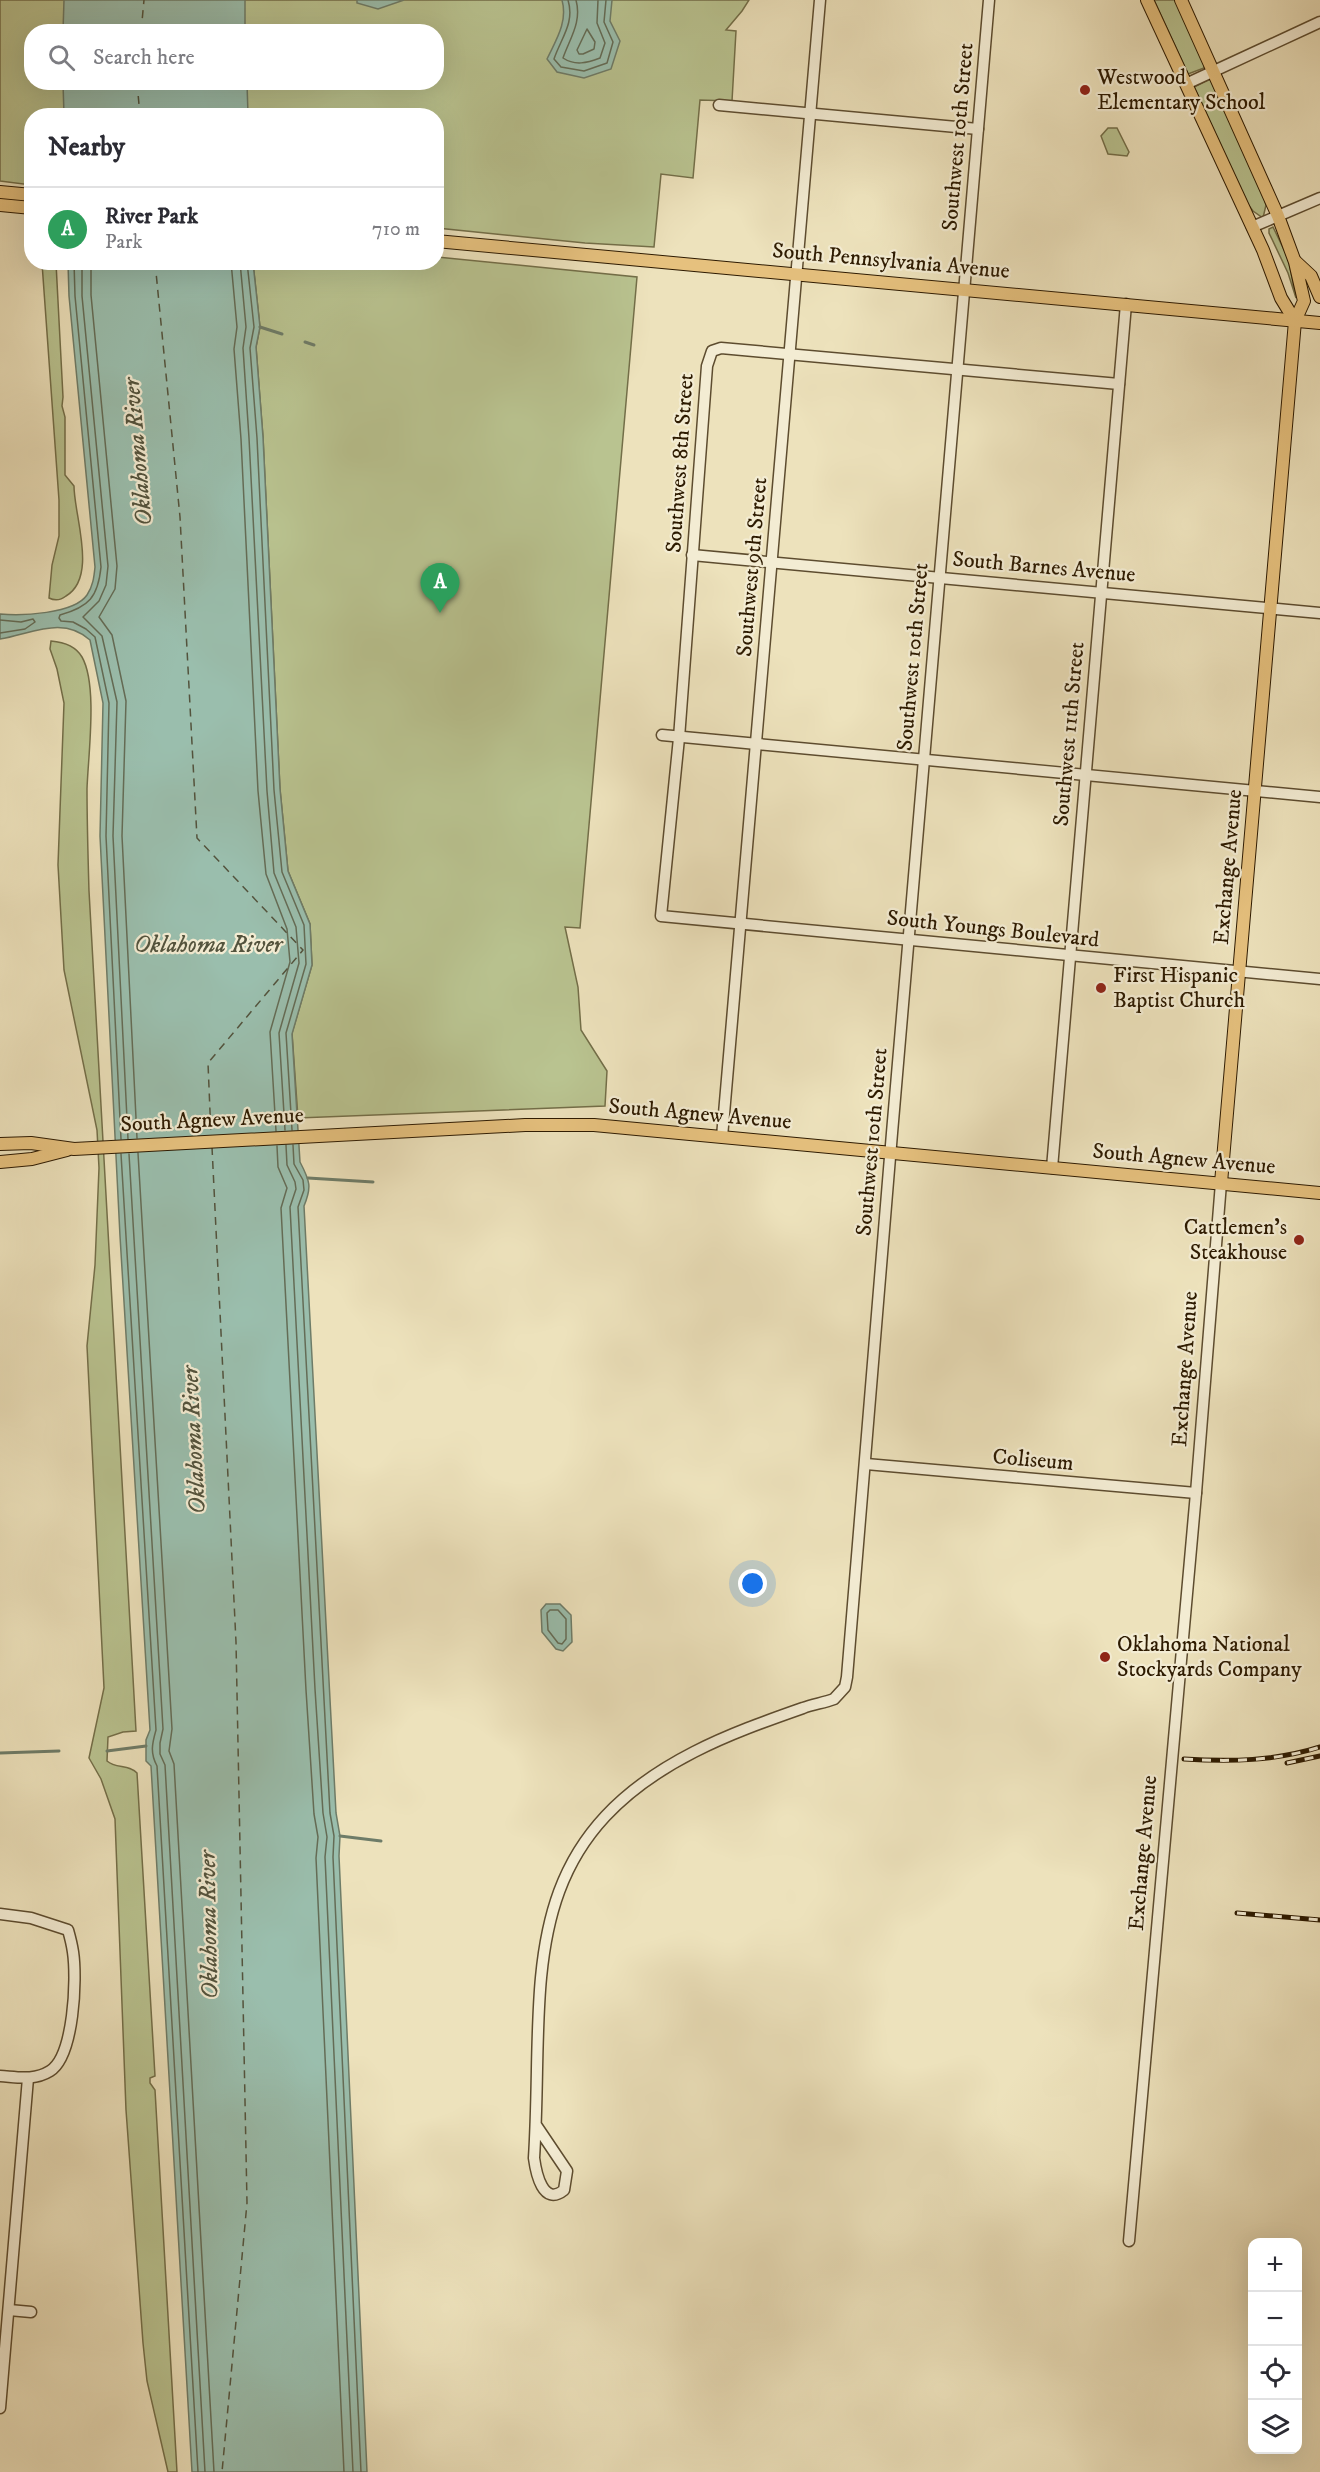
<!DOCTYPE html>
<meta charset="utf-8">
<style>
:root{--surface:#fff;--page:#f7f7f7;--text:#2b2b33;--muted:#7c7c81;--line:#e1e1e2;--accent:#8f2418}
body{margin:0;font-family:"IM FELL DW Pica",serif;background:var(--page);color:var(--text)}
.controls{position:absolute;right:18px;bottom:18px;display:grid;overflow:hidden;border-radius:12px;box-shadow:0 6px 24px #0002}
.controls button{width:54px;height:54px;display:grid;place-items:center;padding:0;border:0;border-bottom:2px solid var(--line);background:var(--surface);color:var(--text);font:30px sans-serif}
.you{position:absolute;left:753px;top:1584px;width:21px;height:21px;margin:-15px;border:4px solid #fff;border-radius:50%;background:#1a73e8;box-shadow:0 0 0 9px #1a73e833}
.badge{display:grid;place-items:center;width:39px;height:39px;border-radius:50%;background:var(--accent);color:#fff;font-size:20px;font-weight:700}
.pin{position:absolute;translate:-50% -50px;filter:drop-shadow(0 2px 3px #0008)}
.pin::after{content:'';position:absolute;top:32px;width:21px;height:18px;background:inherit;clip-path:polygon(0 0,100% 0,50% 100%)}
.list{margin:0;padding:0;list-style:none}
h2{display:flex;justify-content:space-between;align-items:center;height:78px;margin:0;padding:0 24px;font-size:26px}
h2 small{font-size:20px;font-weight:400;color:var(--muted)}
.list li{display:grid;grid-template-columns:39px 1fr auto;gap:18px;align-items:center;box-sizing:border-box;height:84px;padding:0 24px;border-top:2px solid var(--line)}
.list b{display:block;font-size:22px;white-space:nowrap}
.list p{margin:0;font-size:20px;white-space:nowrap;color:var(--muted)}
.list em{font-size:20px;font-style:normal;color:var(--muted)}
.icon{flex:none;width:33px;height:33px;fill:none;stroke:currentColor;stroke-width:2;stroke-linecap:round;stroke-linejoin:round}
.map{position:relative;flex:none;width:1320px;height:2472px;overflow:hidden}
.search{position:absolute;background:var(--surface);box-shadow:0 6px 24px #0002;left:24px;top:24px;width:420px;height:66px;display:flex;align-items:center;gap:15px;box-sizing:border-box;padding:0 21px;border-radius:24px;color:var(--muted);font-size:22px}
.panel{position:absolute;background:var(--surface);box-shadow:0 6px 24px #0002;left:24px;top:108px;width:420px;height:162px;border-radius:24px}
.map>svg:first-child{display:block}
.green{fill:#b9c390;stroke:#736e48;stroke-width:1.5;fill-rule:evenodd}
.water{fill:#9abead;stroke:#6e7c68;stroke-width:1.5}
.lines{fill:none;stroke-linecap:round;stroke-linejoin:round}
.shore{stroke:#646c56;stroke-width:1.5}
.stream{stroke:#6e7c68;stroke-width:3}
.ferry{stroke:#53533d;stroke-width:1.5;stroke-dasharray:8 6;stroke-linecap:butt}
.minor-casing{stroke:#5d4c2f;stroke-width:13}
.major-casing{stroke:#2d1a00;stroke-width:14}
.minor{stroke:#f3ecd3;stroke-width:10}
.major{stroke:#e6c17e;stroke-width:12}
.rail-casing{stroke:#2d1a00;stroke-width:5}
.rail{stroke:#f3ecd3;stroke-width:3;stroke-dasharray:9;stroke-linecap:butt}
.poi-dot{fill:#8f2418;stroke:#f3ecd3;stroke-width:2}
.labels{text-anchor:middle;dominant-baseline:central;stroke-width:4.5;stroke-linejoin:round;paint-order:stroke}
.poi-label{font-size:22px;fill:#2d1a00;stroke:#f3ecd3;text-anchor:start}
.street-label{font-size:22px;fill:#2d1a00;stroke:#f3ecd3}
.water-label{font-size:24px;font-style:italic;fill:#53533d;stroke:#f3ecd3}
</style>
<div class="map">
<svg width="1320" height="2472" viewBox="0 0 1320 2472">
<rect width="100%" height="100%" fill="#ede2bc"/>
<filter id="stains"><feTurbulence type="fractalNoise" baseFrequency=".00333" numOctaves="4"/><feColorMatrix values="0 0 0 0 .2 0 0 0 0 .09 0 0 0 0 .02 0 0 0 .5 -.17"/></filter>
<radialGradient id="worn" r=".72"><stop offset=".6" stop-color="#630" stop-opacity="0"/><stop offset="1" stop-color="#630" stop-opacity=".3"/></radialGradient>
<!-- green -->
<g class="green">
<path d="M0,0H749L742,11L726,30L736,31L732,101L700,100L693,178L661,174L654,247L585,243L437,228L436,116H32L31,185L0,181ZM32,32H436V82H32Z"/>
<polygon points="1154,0 1175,0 1204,63 1204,68 1188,74"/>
<polygon points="1210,79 1263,194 1266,205 1263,218 1253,211 1247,203 1194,87"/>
<polygon points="1108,128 1117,128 1129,152 1127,156 1108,154 1101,136"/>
<polygon points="1273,227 1288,258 1296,298 1288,273 1269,233 1269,229"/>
<polygon points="437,257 637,277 580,928 565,927 578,987 581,1030 607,1071 605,1106 298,1118 292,1033 312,965 310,924 288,871 280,789 263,437 256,347 260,327 253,263 436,262"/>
<path d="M42,263H56L63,397L62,406L65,417V475L74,486C74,516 98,577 66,596C61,600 55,601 49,598L52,565L59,536V500Z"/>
<path d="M51,641C63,642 75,645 82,657C98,685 88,756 87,789C87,823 88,857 89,891L136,1731L123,1732L108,1737L107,1761C116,1769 129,1764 137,1773L155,2076L150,2078V2083L155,2090L177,2472H168L147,2381L143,2343L126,2110L115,1819L101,1779L89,1758L104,1688L87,1346L95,1265L99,1168L97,1130L64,970L58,865L64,703L57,669L50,649Z"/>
</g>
<!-- water -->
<g class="water">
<polygon points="64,0 245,0 245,31 63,31"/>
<polygon points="357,0 404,0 378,9 357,3"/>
<path d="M562,0H612L610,21L620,41L611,69L584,78L557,72L547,59C556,40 568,22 562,0Z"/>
<polygon points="63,83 247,83 248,115 64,115"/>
<path d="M68,263H253L260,327L256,347L263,437L280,789L288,871L310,924L312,965L292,1034L300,1162C310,1181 312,1187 304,1206L336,1813L340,1836L339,1856L367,2472H192L151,1766L146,1761V1740L150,1730L120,1236L100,836L103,703L90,640C63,615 31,634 0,639V614C21,616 74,614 87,595C93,586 94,577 95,567L69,296Z"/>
<polygon points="546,1604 560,1604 571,1615 572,1642 563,1651 556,1649 542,1632 541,1610"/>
</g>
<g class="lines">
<!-- shore -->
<g class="shore">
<path d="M568,0C575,23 561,38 554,59L561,67L584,71L607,63L613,42L604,22L606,0"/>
<path d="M576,0C582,22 570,38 563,58C575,66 587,63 600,58L605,43L597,23L598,0"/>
<polygon points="587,29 595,42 594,49 583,54 579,54 577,50"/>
<path d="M74,262L75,296L101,567C98,597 89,607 60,615L59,618L61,621L73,622L86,629L95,637L109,703L106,836L121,1139"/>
<polyline points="82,262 82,296 108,566 106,585 99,601 83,617 102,636 117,702 113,836 128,1139"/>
<polyline points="91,262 91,295 117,566 115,589 99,617 112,635 126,701 122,836 137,1138"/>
<polyline points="231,262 237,327 234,349 241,439 258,791 266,874 287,929 290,962 270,1032 276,1131"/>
<polyline points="240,262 246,327 243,348 249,438 267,791 274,873 296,927 299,963 279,1033 285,1130"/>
<polyline points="247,262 254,327 250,348 257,438 274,790 282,872 304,925 306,964 286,1033 292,1130"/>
<polyline points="0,620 21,622 33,619 35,622 25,629 0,633"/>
<polyline points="286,1145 287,1165 295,1182 296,1189 290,1207 315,1689 323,1813 327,1837 325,1857 353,2472"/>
<polyline points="293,1145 294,1164 303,1180 304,1190 298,1207 330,1813 334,1836 333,1857 361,2472"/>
<polyline points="277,1146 278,1167 287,1188 281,1208 306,1690 314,1814 318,1837 316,1858 344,2472"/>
<polyline points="138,1153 172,1729 169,1751 174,1764 214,2472"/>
<path d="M121,1154L156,1730C152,1744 150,1753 157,1766L198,2472"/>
<polyline points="129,1154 163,1729 160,1743 160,1754 165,1765 205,2472"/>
<polygon points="550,1610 558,1610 566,1619 566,1639 562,1644 558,1643 548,1630 547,1613"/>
</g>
<!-- stream -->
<g class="stream">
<polyline points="260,327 282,334"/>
<polyline points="305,342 314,345"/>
<polyline points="308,1178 373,1182"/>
<polyline points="107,1751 146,1746"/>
<polyline points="0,1753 59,1751"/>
<polyline points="340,1836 381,1841"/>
</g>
<!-- ferry -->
<g class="ferry">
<polyline points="141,32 144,0"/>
<polyline points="137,82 140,116"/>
<polyline points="155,262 180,517 197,838 303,950 208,1063 211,1136"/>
<polyline points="212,1147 236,1642 247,2203 222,2472"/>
</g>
<!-- minor casing -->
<g class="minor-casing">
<g id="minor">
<polyline points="1186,84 1320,22"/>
<polyline points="719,105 978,129"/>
<polyline points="1252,227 1320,198"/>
<polyline points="1119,384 721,348 712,351 707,366 679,738 661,916 1320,979"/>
<polyline points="692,555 1320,613"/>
<polyline points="662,735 1320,797"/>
<polyline points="722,1137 820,0"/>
<polyline points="1052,1168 1126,304"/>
<polyline points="866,1464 1196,1493"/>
<path d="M0,1914L31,1918L68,1930C70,1937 72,1945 73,1952C77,1979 74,2056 50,2071C34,2081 17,2077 0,2076"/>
<path d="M536,2125L567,2171L564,2190C543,2207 536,2173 534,2158C545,1985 510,1846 694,1752C729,1734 766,1721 803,1708C813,1704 824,1703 834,1699L845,1687L847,1677L892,1133L989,0"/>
<polyline points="1129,2241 1196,1493 1221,1183"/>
<polyline points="9,2310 31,2312"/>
<polyline points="0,2408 28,2078"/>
</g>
</g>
<!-- major casing -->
<g class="major-casing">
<g id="major">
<polyline points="1147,0 1263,250 1281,298 1295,321"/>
<polyline points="1181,0 1278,216 1295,262 1304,301 1295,321 1221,1183"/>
<polyline points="0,192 32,195"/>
<polyline points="0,205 32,208"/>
<polyline points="436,241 1320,323"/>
<polyline points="1296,262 1311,276 1320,297"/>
<polyline points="0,1144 31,1143 74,1149 525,1125 594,1125 1320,1193"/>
<polyline points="0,1162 32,1159 67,1150"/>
</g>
</g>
<!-- minor -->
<use href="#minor" class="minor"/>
<!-- major -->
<use href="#major" class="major"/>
<!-- rail casing -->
<g class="rail-casing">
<g id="rail">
<path d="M1184,1759C1230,1762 1276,1761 1320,1747"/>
<polyline points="1287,1763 1320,1756"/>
<polyline points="1237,1913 1320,1920"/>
</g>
</g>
<!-- rail -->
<use href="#rail" class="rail"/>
</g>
<!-- markers -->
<g class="poi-dot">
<circle cx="1085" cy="90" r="6"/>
<circle cx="1101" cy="988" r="6"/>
<circle cx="1299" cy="1240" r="6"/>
<circle cx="1105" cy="1657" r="6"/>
</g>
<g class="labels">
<!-- poi labels -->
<g class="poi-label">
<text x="1097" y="77">Westwood<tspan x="1097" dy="25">Elementary School</tspan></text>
<text x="1113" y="975">First Hispanic<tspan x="1113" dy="25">Baptist Church</tspan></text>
<text x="1287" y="1227" text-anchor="end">Cattlemen's<tspan x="1287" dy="25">Steakhouse</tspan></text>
<text x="1117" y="1644">Oklahoma National<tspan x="1117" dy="25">Stockyards Company</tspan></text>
</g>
<!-- street labels -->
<g class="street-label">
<text transform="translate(958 137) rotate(-85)">Southwest 10th Street</text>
<text transform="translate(891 261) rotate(5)">South Pennsylvania Avenue</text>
<text transform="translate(680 463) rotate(-86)">Southwest 8th Street</text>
<text transform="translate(752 567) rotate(-85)">Southwest 9th Street</text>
<text transform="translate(1044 567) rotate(5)">South Barnes Avenue</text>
<text transform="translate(913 657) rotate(-85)">Southwest 10th Street</text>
<text transform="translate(1069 734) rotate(-85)">Southwest 11th Street</text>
<text transform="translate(1228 867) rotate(-85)">Exchange Avenue</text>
<text transform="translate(993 929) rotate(6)">South Youngs Boulevard</text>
<text transform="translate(700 1114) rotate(5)">South Agnew Avenue</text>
<text transform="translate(212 1120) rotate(-3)">South Agnew Avenue</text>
<text transform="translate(872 1142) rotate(-85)">Southwest 10th Street</text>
<text transform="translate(1184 1159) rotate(5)">South Agnew Avenue</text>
<text transform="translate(1185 1369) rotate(-86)">Exchange Avenue</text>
<text transform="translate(1033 1460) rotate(5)">Coliseum</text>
<text transform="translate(1143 1853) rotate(-85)">Exchange Avenue</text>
</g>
<!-- water labels -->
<g class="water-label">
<text transform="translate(138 452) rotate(-95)">Oklahoma River</text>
<text x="208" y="945">Oklahoma River</text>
<text transform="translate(194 1440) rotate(-93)">Oklahoma River</text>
<text transform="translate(209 1925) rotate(-91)">Oklahoma River</text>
</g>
</g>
<rect width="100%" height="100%" filter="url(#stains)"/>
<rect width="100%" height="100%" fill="url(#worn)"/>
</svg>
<div class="controls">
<button>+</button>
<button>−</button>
<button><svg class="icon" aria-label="locate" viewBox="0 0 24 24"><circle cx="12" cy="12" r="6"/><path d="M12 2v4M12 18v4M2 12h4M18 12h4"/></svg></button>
<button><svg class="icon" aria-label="layers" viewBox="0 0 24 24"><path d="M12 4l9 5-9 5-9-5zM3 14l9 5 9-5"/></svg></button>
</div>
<div class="you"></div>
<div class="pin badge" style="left:440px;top:613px;background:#2e9e5b">A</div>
<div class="search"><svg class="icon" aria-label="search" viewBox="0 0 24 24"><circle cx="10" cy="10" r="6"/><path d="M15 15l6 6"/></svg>Search here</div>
<section class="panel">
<h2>Nearby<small></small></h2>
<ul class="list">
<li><span class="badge" style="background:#2e9e5b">A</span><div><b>River Park</b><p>Park</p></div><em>710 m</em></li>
</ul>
</section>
</div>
